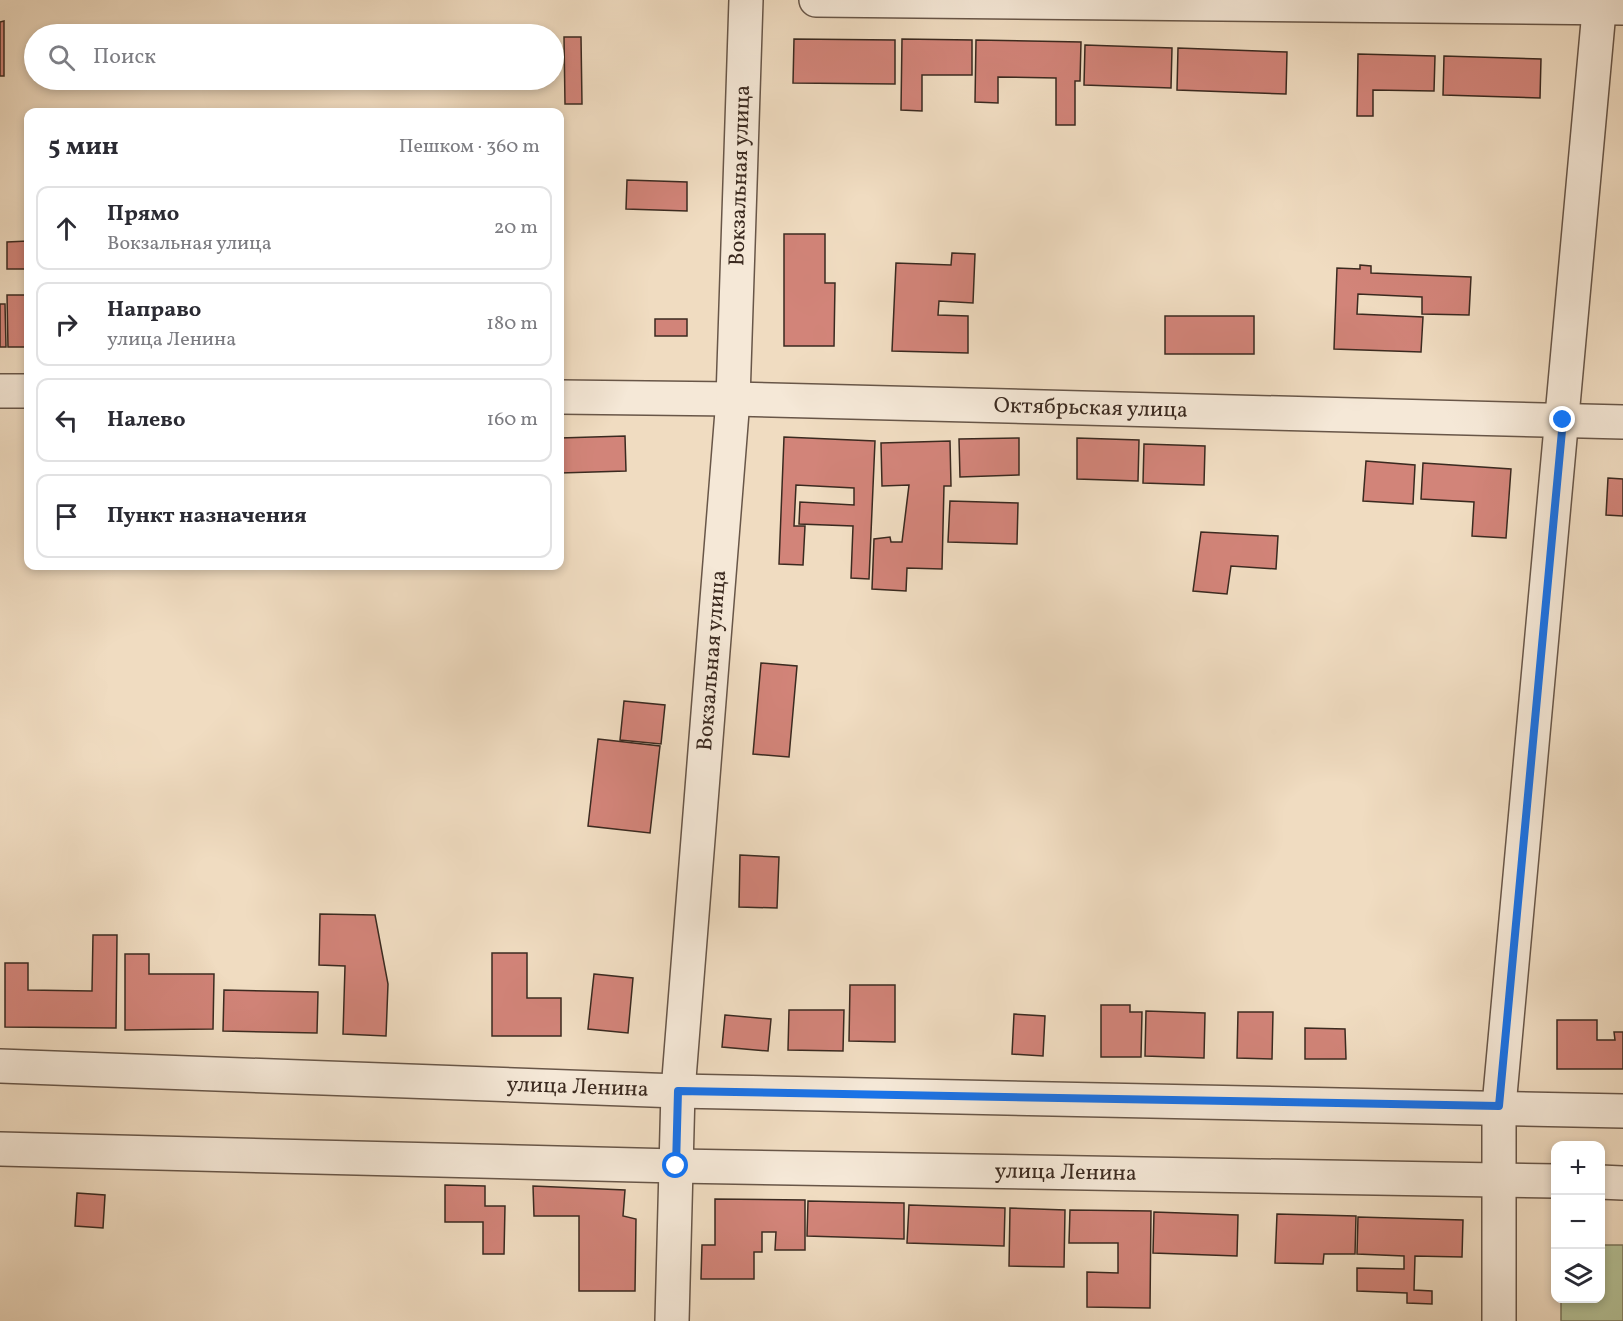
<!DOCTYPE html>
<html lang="ru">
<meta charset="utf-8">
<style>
:root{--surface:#fff;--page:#f7f7f7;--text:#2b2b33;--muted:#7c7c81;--line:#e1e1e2}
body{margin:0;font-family:Vollkorn,serif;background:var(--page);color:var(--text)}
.controls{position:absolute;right:18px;bottom:18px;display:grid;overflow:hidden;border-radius:12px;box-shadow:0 3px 9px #0003}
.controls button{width:54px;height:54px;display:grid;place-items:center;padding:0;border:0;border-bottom:2px solid var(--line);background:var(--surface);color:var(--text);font:30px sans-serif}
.stop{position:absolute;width:18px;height:18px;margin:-14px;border:4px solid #1a73e8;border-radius:50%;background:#fff}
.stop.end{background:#1a73e8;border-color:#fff;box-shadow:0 2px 6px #0008}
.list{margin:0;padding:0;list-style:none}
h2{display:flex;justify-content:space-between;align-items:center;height:78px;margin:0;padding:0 24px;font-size:26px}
h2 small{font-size:20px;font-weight:400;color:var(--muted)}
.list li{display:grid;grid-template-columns:39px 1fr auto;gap:18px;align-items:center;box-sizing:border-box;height:84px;margin:0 12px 12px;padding:0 12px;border:2px solid var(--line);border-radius:12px}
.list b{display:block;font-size:22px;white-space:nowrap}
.list p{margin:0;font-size:20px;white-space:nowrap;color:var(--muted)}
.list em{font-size:20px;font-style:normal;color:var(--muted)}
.icon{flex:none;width:33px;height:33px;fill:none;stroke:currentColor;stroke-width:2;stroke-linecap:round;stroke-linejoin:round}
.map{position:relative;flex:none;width:1623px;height:1321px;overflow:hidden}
.search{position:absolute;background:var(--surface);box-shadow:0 3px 9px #0003;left:24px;top:24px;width:540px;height:66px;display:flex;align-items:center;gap:15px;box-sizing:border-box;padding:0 21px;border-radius:33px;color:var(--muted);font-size:22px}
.panel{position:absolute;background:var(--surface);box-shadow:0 3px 9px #0003;left:24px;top:108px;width:540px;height:462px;border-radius:12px}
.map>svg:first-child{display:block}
.green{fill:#b5c297;stroke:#78765c;stroke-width:1.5}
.building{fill:#d28479;stroke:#3b2a20;stroke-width:1.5}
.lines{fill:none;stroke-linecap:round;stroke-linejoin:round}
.minor-casing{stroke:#685648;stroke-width:36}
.tertiary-casing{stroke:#685648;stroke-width:36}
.minor{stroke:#f5e8d7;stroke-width:33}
.tertiary{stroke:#f5e8d7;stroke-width:33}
.route{stroke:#1a73e8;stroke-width:8}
.labels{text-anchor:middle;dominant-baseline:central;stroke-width:4.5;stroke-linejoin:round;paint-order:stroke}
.street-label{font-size:22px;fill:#3b2a20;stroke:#f5e8d7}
</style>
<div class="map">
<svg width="1623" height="1321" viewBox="0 0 1623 1321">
<rect width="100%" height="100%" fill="#f0dcc1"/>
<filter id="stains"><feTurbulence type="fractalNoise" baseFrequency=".00333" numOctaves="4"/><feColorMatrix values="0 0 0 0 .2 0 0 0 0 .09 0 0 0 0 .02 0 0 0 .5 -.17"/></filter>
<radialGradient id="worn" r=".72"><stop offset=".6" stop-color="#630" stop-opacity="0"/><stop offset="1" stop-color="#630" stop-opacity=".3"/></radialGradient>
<!-- green -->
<polygon class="green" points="1601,1245 1623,1245 1623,1321 1561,1321 1561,1299 1600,1298"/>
<!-- building -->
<g class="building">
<polygon points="4,21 4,76 0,76 0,22"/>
<polygon points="376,32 376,34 302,34 302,33"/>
<polygon points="382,33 487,34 382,34"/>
<polygon points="564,37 581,37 582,104 565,104"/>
<polygon points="794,39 895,40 895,84 793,83"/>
<polygon points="902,39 972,40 972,75 922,75 922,111 901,110"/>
<polygon points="976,40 1081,42 1080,81 1075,81 1075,125 1056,125 1056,78 998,77 998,103 975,102"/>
<polygon points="1085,45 1172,48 1171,88 1084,85"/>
<polygon points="1178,48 1287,52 1286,94 1177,90"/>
<polygon points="1358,54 1435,56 1434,91 1373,90 1373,116 1357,116"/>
<polygon points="1444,56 1541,59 1540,98 1443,95"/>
<polygon points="382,80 487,80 487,81"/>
<polygon points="627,180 687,182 687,211 626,209"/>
<polygon points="784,234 825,234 825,283 835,283 834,346 784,346"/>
<polygon points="28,241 28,269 7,269 7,242"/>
<polygon points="952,253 975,254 973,303 939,301 938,315 968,316 968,353 892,351 896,263 951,265"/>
<polygon points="1360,265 1371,266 1371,273 1471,277 1469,315 1422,314 1422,297 1358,294 1357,314 1423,317 1421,352 1334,349 1337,268 1360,269"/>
<polygon points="7,295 28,295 28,347 8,347"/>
<polygon points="0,304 5,304 6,347 0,347"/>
<rect x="1165" y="316" width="89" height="38"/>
<rect x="655" y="319" width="32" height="17"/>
<polygon points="625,436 626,471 560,473 560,438"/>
<polygon points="784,437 875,441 869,579 851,578 853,526 799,524 800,502 854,505 854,488 796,485 794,526 805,526 803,565 779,564"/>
<polygon points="1019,438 1019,475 960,477 959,439"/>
<polygon points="1077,438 1139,440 1138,481 1077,479"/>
<polygon points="950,441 951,486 944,486 942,569 907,568 906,591 872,589 874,539 890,537 891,542 902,542 909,485 882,486 881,443"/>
<polygon points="1144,444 1205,446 1204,485 1143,483"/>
<polygon points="1366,461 1415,465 1413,504 1363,501"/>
<polygon points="1423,463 1511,469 1506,538 1472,536 1474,502 1421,499"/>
<polygon points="1608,478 1623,479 1623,516 1606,515"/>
<polygon points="950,501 1018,503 1017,544 948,542"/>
<polygon points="1201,532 1278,536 1276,569 1231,566 1227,594 1193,591"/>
<polygon points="761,663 797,666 789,757 753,754"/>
<polygon points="624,701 665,705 661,744 620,740"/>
<polygon points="598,739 660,746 650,833 588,826"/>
<polygon points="740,855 779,857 777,908 739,907"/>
<polygon points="320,914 375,915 388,984 386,1036 343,1034 345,966 319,965"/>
<polygon points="93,935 117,935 116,1028 5,1027 5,963 28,963 28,990 92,991"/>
<polygon points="492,953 527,953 527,998 561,998 561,1036 492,1036"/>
<polygon points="125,954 149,954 149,974 214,974 213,1029 125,1030"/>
<polygon points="594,974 633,978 628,1033 588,1029"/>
<polygon points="850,985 895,985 895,1042 849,1041"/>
<polygon points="224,990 318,992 317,1033 223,1031"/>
<polygon points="1101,1005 1130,1005 1130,1012 1142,1012 1141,1057 1101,1057"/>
<polygon points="789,1010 844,1010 843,1051 788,1050"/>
<polygon points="1146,1011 1205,1013 1204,1058 1145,1056"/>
<polygon points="1238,1012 1273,1012 1272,1059 1237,1058"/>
<polygon points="1014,1014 1045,1016 1043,1056 1012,1054"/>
<polygon points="725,1015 771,1019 768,1051 722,1047"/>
<polygon points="1557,1020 1597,1020 1597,1040 1615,1040 1614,1032 1623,1032 1623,1069 1557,1069"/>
<polygon points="1305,1028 1345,1029 1346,1059 1305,1059"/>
<polygon points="445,1185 485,1186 485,1206 505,1206 504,1254 483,1254 483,1222 445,1222"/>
<polygon points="533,1186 625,1190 623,1216 636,1219 635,1291 579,1291 579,1216 534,1216"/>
<polygon points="77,1193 105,1195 103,1228 75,1226"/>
<polygon points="715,1199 805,1200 805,1250 775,1250 776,1232 762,1232 762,1252 754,1252 754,1279 701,1279 702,1245 715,1245"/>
<polygon points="808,1201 904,1203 904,1239 807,1236"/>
<polygon points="909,1205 1005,1208 1004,1246 907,1243"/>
<polygon points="1010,1208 1065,1210 1064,1267 1009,1266"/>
<polygon points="1070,1210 1151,1211 1150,1308 1087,1307 1087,1272 1118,1273 1118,1243 1069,1243"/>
<polygon points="1154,1212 1238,1215 1237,1256 1153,1253"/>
<polygon points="1277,1214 1356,1216 1355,1254 1324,1254 1323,1264 1275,1263"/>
<polygon points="1358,1217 1463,1220 1462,1257 1415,1256 1414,1290 1432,1291 1432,1304 1407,1303 1407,1293 1357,1291 1357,1268 1404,1269 1404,1256 1357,1254"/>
</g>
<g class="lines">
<!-- minor casing -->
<g class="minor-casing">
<g id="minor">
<polyline points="816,0 1623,8"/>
<polyline points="0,391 28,391"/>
<path id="s1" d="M560,397L733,399L1623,422"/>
<path id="s2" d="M672,1321L678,1091L733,399L746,0"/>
<polyline points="1499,1321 1499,1106 1600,0"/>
</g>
</g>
<!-- tertiary casing -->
<g class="tertiary-casing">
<g id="tertiary">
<path id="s3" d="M0,1066L678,1091L1623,1111"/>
<path id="s4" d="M0,1149L676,1166L1556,1181"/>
<polyline points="1600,1182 1623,1183"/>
</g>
</g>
<!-- minor -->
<use href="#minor" class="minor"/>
<!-- tertiary -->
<use href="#tertiary" class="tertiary"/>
</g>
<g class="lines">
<!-- route -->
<polyline class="route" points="676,1166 678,1091 1499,1106 1563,420"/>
</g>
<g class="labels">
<!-- street labels -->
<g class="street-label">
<text stroke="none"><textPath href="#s2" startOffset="1148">Вокзальная улица</textPath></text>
<text stroke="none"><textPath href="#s1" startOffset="531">Октябрьская улица</textPath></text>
<text stroke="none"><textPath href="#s2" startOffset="662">Вокзальная улица</textPath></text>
<text stroke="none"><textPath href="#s3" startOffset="578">улица Ленина</textPath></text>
<text stroke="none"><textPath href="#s4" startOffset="1066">улица Ленина</textPath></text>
</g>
</g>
<rect width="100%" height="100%" filter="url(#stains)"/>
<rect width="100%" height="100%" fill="url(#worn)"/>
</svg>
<div class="controls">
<button>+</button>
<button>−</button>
<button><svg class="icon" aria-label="layers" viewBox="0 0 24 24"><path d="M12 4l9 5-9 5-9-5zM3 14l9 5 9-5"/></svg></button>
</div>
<div class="stop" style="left:676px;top:1166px"></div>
<div class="stop end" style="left:1563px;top:420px"></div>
<div class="search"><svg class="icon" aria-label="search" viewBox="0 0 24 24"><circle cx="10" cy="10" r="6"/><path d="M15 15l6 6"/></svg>Поиск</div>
<section class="panel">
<h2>5 мин<small>Пешком · 360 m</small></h2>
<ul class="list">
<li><svg class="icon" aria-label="ahead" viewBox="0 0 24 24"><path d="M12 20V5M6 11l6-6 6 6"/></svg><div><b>Прямо</b><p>Вокзальная улица</p></div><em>20 m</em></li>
<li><svg class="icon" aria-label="right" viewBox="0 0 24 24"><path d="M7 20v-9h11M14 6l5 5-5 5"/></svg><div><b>Направо</b><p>улица Ленина</p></div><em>180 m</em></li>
<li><svg class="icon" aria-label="left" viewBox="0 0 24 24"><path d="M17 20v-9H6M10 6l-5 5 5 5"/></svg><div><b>Налево</b></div><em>160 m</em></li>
<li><svg class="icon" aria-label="arrive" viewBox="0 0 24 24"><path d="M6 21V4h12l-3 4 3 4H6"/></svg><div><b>Пункт назначения</b></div></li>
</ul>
</section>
</div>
